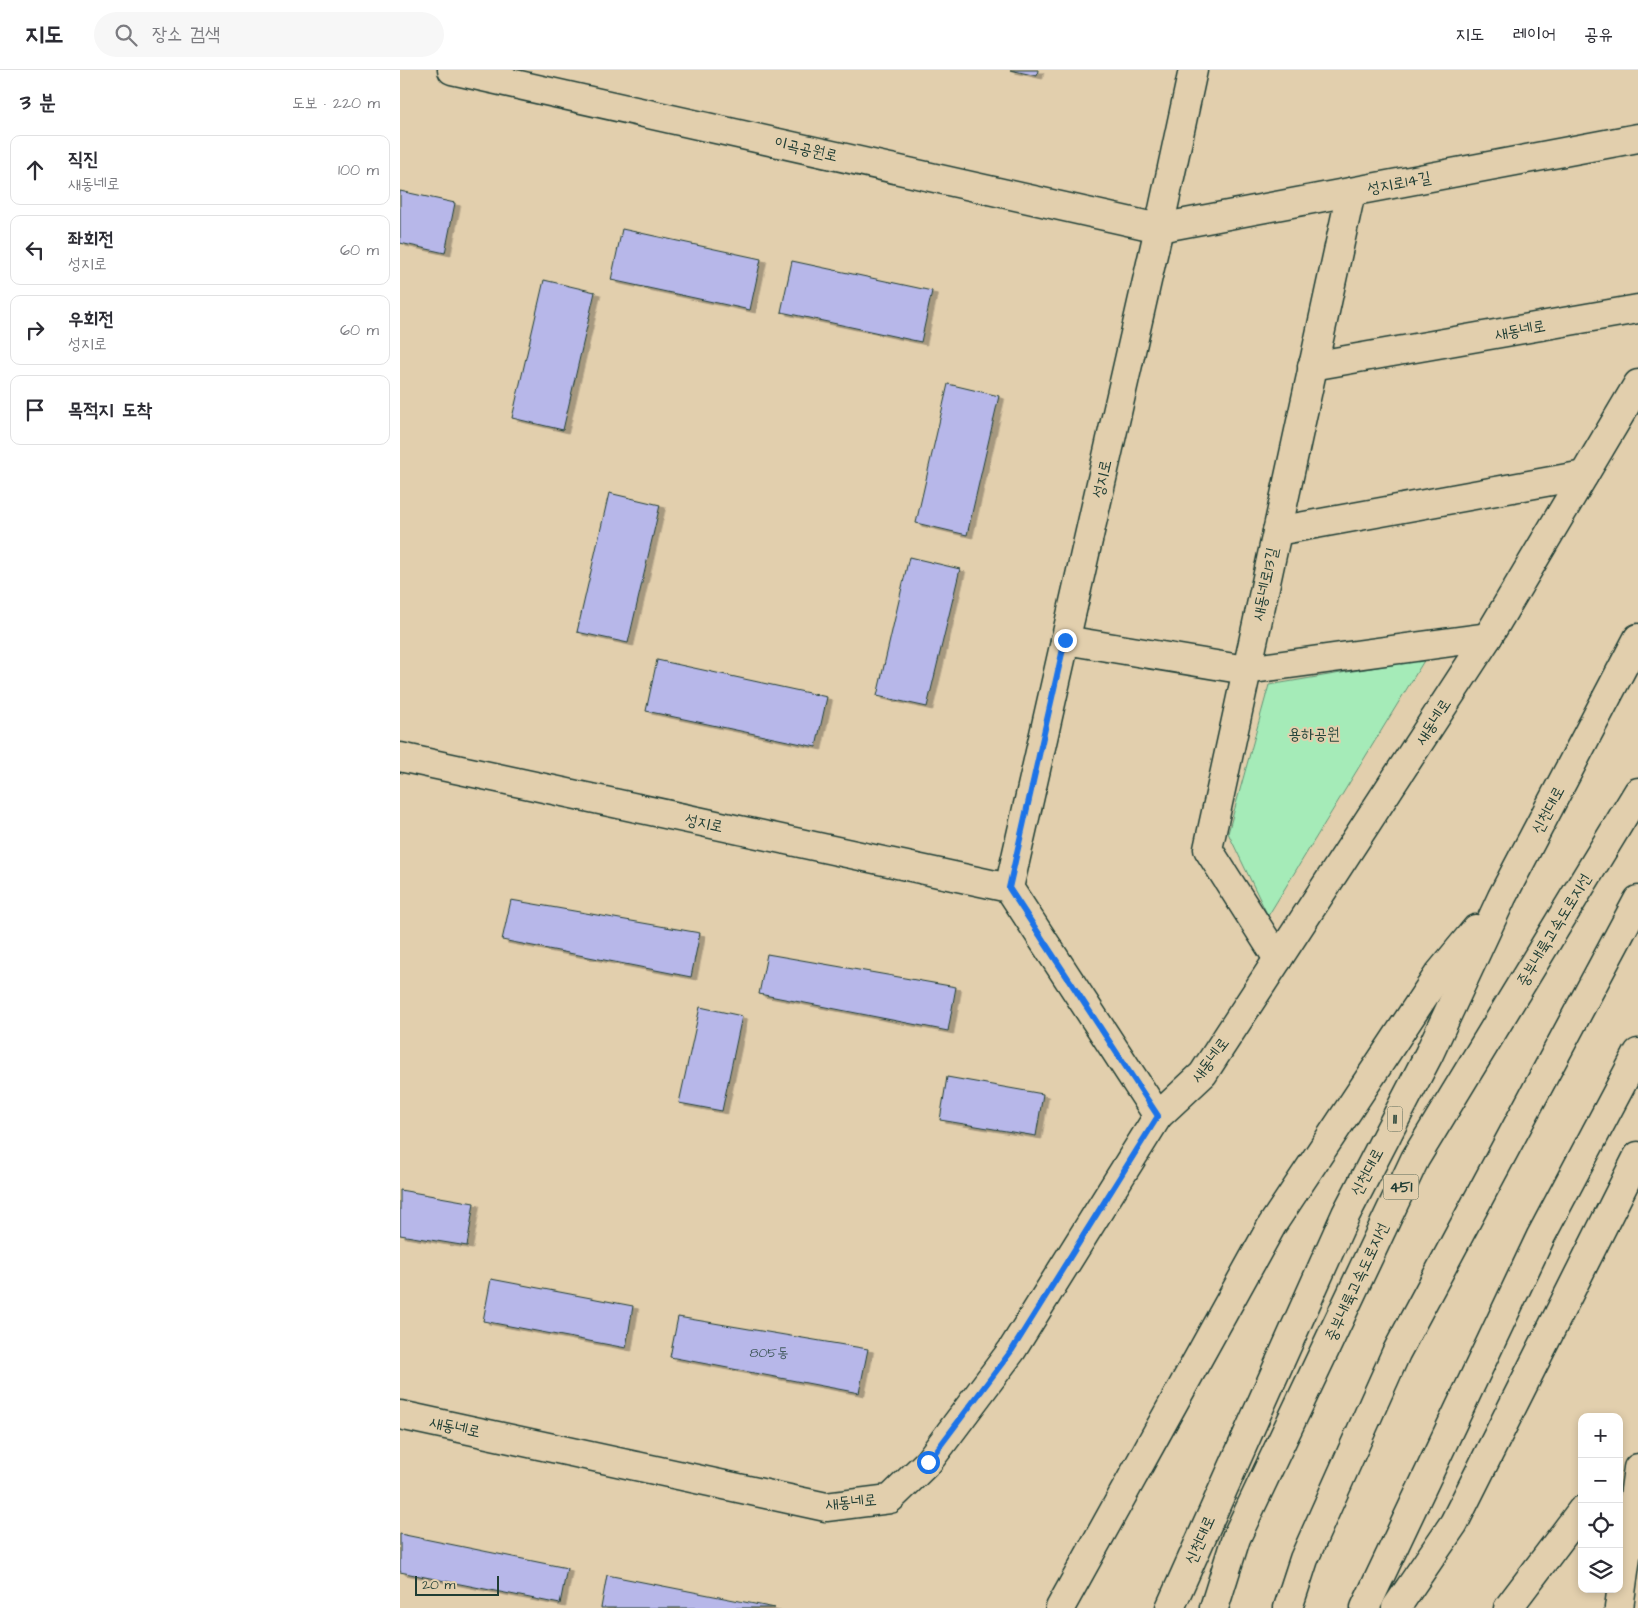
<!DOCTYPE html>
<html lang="ko">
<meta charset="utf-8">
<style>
:root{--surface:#fff;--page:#f7f7f7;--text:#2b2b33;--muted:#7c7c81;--line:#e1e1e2}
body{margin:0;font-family:"Architects Daughter","Poor Story",sans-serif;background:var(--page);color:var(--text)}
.controls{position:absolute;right:15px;bottom:15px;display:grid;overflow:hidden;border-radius:10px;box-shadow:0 2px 8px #0003}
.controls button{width:45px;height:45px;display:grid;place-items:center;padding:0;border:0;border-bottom:1px solid var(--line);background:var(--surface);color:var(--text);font:25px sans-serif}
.scale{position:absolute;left:15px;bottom:12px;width:84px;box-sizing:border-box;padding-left:5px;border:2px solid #1f3d34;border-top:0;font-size:14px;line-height:18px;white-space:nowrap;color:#1f3d34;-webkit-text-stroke:4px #e2cfad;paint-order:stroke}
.stop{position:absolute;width:15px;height:15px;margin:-11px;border:4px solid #1a73e8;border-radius:50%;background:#fff}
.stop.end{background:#1a73e8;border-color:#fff;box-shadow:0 1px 5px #0008}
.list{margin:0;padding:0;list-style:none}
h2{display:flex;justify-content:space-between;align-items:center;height:65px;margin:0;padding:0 20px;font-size:21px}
h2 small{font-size:16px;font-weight:400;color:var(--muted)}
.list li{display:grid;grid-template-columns:32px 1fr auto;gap:15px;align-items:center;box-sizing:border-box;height:70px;margin:0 10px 10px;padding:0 10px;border:1px solid var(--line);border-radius:10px}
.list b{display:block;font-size:19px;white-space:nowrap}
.list p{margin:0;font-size:16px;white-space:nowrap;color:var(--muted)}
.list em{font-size:16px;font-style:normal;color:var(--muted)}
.icon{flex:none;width:28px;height:28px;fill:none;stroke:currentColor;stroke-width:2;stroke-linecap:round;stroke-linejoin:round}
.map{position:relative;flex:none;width:1238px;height:1538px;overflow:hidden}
header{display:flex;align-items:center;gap:30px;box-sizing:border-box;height:70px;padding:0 25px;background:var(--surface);border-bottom:1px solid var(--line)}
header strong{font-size:24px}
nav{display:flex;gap:28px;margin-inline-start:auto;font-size:18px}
.search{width:350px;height:45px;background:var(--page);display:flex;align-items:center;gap:12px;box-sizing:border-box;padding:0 18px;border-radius:28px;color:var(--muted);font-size:19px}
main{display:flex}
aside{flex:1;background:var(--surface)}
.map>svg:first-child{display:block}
.green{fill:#a5ebb8;stroke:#629476}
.building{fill:#b7b7e9;stroke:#1f3d34;filter:url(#shadow)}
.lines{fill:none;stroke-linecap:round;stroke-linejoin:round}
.minor-casing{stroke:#1f3d34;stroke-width:31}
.major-casing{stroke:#1f3d34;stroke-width:31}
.highway-casing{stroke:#1f3d34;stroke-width:31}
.minor{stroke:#e2cfad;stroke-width:28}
.major{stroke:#e2cfad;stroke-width:28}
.highway{stroke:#e2cfad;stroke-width:28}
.route{stroke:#1a73e8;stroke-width:6}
.labels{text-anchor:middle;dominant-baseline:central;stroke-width:4;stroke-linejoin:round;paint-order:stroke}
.number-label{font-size:14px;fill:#455c61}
.shield{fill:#e2cfad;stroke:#5a6958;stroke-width:1}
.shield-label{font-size:15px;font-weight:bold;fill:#1f3d34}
.street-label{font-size:16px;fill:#1f3d34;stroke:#e2cfad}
.park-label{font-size:16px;fill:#26463b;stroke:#e2cfad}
</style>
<header>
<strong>지도</strong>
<div class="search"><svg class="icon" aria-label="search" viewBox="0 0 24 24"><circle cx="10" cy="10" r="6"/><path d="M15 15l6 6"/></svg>장소 검색</div>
<nav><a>지도</a><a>레이어</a><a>공유</a></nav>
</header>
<main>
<aside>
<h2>3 분<small>도보 · 220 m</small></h2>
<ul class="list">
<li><svg class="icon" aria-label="ahead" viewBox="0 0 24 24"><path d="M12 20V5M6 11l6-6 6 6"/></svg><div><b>직진</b><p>새동네로</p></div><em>100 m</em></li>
<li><svg class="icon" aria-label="left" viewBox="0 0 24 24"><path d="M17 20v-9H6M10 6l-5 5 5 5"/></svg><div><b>좌회전</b><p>성지로</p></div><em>60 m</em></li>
<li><svg class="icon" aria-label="right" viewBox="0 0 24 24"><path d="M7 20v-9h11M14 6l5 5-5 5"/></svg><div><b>우회전</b><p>성지로</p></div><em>60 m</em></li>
<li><svg class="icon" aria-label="arrive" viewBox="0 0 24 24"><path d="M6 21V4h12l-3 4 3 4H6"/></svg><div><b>목적지 도착</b></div></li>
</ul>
</aside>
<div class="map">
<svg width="1238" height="1538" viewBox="0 0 1238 1538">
<defs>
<filter id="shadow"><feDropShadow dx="5.5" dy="3" stdDeviation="0" flood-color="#0004"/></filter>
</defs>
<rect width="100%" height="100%" fill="#e2cfad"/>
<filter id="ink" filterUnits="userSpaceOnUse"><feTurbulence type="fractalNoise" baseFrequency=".02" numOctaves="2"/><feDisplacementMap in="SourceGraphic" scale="10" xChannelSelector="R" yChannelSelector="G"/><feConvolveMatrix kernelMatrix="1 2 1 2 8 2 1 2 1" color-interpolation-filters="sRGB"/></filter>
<g filter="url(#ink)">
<!-- green -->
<polygon class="green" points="1025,589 868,846 828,763 869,615"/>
<!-- building -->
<g class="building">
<polygon points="610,0 638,0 637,6"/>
<polygon points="0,121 55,133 45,183 0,173"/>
<polygon points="222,159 361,189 350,240 211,210"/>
<polygon points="392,191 532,221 521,272 381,242"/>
<polygon points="144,210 195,222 163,360 112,348"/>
<polygon points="548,314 599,326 567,465 516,453"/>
<polygon points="209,423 260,435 228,573 177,562"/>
<polygon points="509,487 560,499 527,637 477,626"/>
<polygon points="257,590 427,627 416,677 246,641"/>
<polygon points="111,830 300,863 291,907 102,870"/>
<polygon points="367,884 556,917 548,961 359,924"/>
<polygon points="300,937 342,946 322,1041 279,1033"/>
<polygon points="547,1007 643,1024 636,1066 540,1050"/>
<polygon points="0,1120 74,1133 67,1176 0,1165"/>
<polygon points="91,1209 233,1236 226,1278 83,1251"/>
<polygon points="278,1247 468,1279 459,1323 270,1287"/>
<polygon points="0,1464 167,1498 160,1534 0,1502"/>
<polygon points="207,1505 375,1538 201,1538"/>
</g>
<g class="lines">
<!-- minor casing -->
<g class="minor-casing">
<g id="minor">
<polyline points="759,158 1238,68"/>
<polyline points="912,296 1238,239"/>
<polyline points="877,461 1184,405"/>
<polyline points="665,570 846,600 1088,567"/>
<polyline points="0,687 609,818"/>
<polyline points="878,889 808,779 951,122"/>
<polyline points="0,1345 426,1437 490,1429 528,1392 612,1280 758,1046 803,1004 1088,567 1238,314"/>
<polyline points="1108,1538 1182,1440"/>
<polyline points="1219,1538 1238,1398"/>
</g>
</g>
<!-- major casing -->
<g class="major-casing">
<g id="major">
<polyline points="52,0 759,158"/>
<polyline points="758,1046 609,818 759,158 793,0"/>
</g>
</g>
<!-- highway casing -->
<g class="highway-casing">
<g id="highway">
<polyline points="660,1538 872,1155 1038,905 1076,859"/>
<polyline points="770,1538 946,1144 1029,984 1102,827 1238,568"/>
<polyline points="814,1538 836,1468 1015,1089 1238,722"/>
<polyline points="888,1538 904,1489 996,1283 1238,830"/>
<polyline points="965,1538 1141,1166 1238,983"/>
<polyline points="996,1538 1054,1453 1238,1086"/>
</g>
</g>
<!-- minor -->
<use href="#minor" class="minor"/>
<!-- major -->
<use href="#major" class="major"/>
<!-- highway -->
<use href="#highway" class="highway"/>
</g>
</g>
<g class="lines" filter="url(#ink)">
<!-- route -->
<polyline class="route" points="528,1392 612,1280 758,1046 609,818 665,570"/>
</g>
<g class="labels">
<!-- number labels -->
<g class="number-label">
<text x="369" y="1283">805동</text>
</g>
<!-- shield labels -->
<g class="shield">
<rect x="987.5" y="1036.5" width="15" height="25" rx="4"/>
<rect x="983.5" y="1104.5" width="35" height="25" rx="4"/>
</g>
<g class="shield-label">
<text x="995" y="1049">11</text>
<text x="1001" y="1117">451</text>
</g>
<!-- street labels -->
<g class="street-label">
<text transform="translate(406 79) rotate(13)">이곡공원로</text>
<text transform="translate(999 113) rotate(-11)">성지로14길</text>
<text transform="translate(1120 260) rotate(-10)">새동네로</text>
<text transform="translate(702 409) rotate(-77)">성지로</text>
<text transform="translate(865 514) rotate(-78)">새동네로13길</text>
<text transform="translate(1033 652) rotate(-57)">새동네로</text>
<text transform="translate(1148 740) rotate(-62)">신천대로</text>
<text transform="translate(304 753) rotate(12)">성지로</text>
<text transform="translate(1154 860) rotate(-59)">중부내륙고속도로지선</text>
<text transform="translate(810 990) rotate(-53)">새동네로</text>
<text transform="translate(967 1102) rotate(-62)">신천대로</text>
<text transform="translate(957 1212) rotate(-65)">중부내륙고속도로지선</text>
<text transform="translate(55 1357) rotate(12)">새동네로</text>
<text transform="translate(451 1432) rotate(-5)">새동네로</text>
<text transform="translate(800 1470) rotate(-66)">신천대로</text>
</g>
<!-- park labels -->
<g class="park-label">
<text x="914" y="664">용하공원</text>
</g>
</g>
</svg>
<div class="controls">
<button>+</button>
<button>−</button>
<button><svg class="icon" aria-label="locate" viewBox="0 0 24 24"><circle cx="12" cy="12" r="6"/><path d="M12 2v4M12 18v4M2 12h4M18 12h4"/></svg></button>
<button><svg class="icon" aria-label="layers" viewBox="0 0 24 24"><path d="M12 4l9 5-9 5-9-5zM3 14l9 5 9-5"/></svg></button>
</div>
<div class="scale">20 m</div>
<div class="stop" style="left:528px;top:1392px"></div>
<div class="stop end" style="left:665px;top:570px"></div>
</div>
</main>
